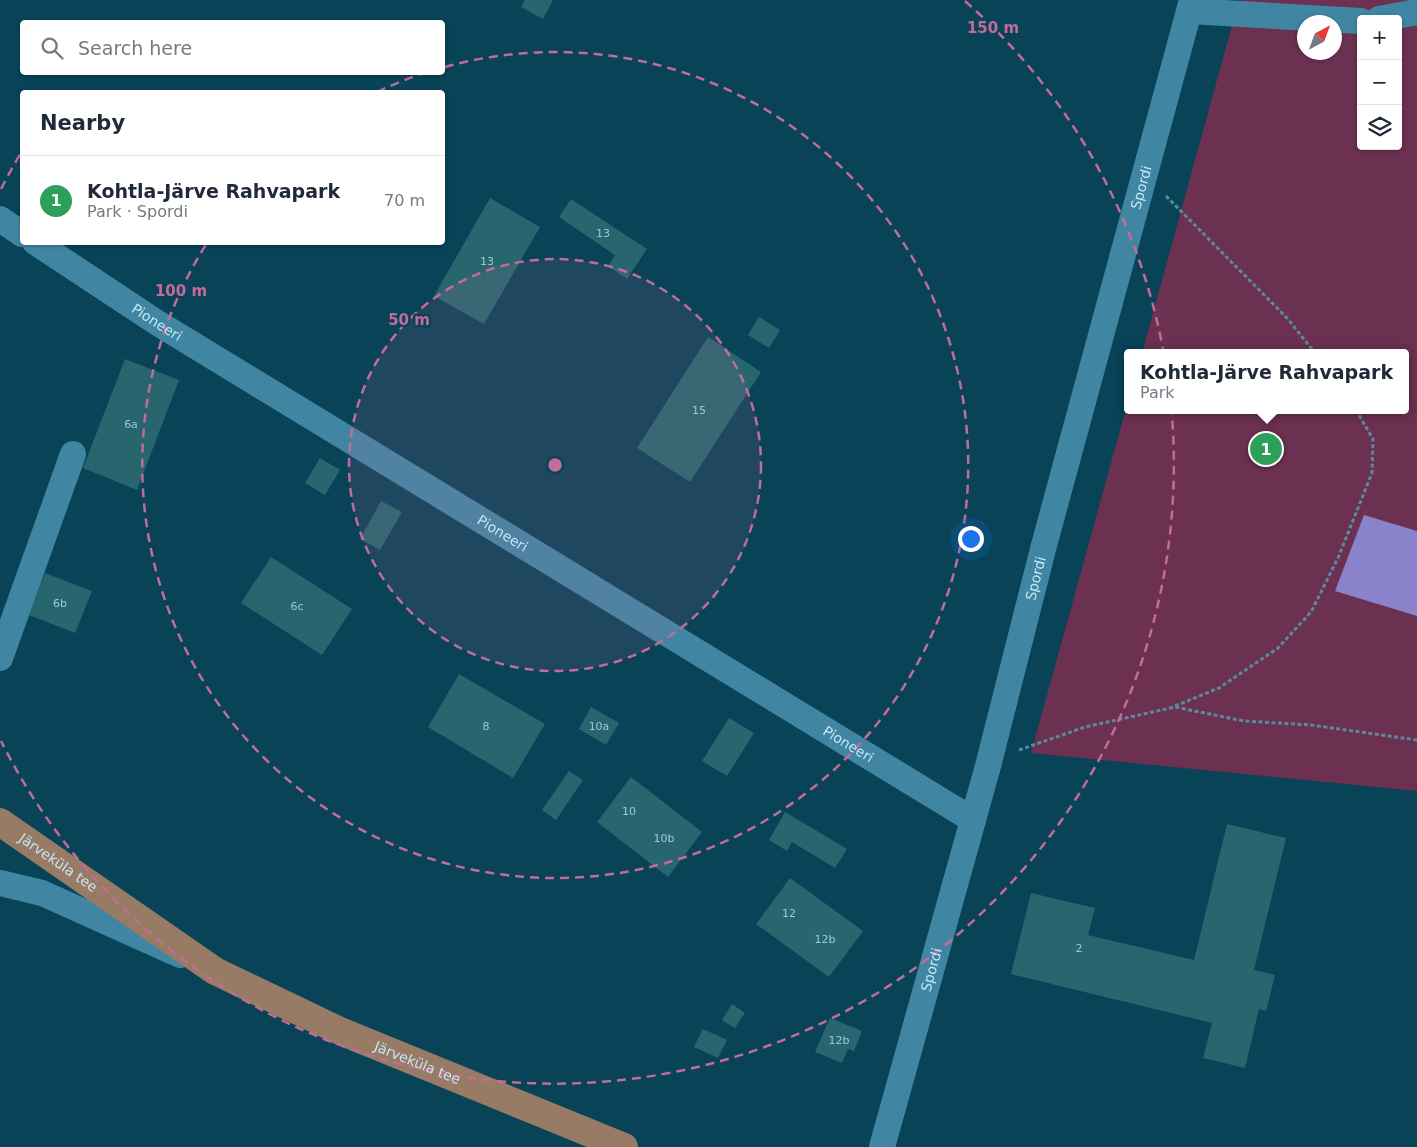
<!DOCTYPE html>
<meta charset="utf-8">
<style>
:root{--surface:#fff;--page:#f2f2f3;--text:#1f2937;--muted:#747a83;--line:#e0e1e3;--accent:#b45309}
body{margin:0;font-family:"DejaVu Sans",sans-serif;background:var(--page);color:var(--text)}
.controls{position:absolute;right:15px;top:15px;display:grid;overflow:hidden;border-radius:5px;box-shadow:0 1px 4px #0004}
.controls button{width:45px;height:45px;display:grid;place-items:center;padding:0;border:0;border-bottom:1px solid var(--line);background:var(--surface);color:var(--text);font:25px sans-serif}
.compass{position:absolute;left:1297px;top:15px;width:45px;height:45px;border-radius:50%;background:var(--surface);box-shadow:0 1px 4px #0004;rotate:41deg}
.you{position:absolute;left:970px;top:538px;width:18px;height:18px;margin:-12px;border:4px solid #fff;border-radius:50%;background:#1a73e8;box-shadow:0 0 0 8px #1a73e833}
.badge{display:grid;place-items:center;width:32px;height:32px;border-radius:50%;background:var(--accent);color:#fff;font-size:16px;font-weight:700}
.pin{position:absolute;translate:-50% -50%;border:2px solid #fff;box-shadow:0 1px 5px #0006}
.popup{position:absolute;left:1124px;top:349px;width:285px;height:65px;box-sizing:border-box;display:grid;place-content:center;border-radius:5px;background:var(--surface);filter:drop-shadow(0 1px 4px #0005);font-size:16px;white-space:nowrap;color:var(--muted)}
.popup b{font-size:19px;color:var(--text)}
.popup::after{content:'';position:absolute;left:50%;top:100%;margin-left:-10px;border:10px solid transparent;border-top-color:var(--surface)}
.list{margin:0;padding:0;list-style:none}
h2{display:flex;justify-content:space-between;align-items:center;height:65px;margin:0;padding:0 20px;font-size:21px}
h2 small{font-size:16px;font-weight:400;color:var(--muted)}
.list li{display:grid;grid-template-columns:32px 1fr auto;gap:15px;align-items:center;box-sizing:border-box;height:90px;padding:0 20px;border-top:1px solid var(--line)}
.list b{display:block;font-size:19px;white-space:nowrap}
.list p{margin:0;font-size:16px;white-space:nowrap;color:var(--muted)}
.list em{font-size:16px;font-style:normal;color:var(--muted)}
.icon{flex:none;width:28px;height:28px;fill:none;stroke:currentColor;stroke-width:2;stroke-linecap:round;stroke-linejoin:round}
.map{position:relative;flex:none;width:1417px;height:1147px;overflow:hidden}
.search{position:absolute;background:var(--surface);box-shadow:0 1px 4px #0004;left:20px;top:20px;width:425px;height:55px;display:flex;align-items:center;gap:12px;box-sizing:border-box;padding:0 18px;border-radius:5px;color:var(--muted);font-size:19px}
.panel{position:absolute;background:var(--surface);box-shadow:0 1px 4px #0004;left:20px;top:90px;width:425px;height:155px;border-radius:5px}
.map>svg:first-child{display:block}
.green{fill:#6c3051;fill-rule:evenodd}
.water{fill:#8a82ca}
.building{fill:#28666f}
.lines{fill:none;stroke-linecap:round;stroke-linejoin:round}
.path{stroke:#5a8a9c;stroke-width:3;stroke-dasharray:4 2.5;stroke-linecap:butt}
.minor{stroke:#4086a2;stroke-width:26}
.major{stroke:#987b65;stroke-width:28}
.ring{fill:none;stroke:#c36b99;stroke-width:2.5;stroke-dasharray:9 6}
.labels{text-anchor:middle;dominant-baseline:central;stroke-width:5;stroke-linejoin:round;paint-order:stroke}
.number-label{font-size:11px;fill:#9ec7d4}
.street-label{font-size:14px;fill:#c5e7f6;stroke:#084358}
.centre{fill:#c36b99;stroke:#084358;stroke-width:2.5}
.ring-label{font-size:15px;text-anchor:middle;font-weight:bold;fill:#c36b99;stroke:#084358;stroke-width:5;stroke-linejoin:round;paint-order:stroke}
</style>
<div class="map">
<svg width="1417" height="1147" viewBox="0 0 1417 1147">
<rect width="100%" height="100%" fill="#084358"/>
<!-- green -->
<path class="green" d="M1239,0H1417V791L1031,753L1127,405V410H1405V353H1142ZM1361,19H1398V146H1361ZM1304,22H1334V52H1304Z"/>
<!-- water -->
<polygon class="water" points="1364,515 1417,531 1417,616 1335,591"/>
<!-- building -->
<g class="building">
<polygon points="525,0 553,0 543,19 521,7"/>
<polygon points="490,198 540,227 484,324 434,296"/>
<polygon points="571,199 647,249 627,279 608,266 615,255 559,217"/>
<polygon points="759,317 780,330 769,348 748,335"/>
<polygon points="708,337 761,372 690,482 637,448"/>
<polygon points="125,359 179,380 137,490 83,468"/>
<polygon points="320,458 340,470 325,495 305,483"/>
<polygon points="381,501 402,512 380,550 360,539"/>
<polygon points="271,557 352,609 322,655 241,603"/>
<polygon points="45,573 92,591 75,633 29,615"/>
<polygon points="459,674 545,724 513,778 428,727"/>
<polygon points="591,707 619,723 606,745 579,729"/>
<polygon points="729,718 754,733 727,776 702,761"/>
<polygon points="569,771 583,780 556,820 542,810"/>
<polygon points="631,777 702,832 668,877 597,822"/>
<polygon points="785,812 847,849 835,868 792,842 787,851 769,840"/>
<polygon points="1227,824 1286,838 1254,970 1275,975 1266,1011 1259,1009 1245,1068 1203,1058 1212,1023 1011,974 1031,893 1095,908 1088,935 1194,960"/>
<polygon points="790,878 863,931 829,977 756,924"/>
<polygon points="732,1004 745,1013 735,1028 722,1020"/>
<polygon points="830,1018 862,1031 854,1051 848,1049 842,1063 815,1052"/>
<polygon points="703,1029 727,1040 718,1058 694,1047"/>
</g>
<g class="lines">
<!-- path -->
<g class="path">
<polyline points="1166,196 1287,318 1315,353"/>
<polyline points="1175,706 1219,688 1278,648 1311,612 1338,558 1372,473 1373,439 1356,410"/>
<polyline points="1019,750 1085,727 1175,707 1244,721 1311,725 1417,740"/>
</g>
<!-- minor -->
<g class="minor">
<polyline points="1189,11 1361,21"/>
<polyline points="1379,19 1417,12"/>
<polyline points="0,219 22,234"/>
<path id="s1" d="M35,242L156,322L973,820"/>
<polyline points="0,658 73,454"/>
<polyline points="0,883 42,893 180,955"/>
<path id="s2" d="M882,1147L988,766L1043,549L1192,0"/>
</g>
<!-- major -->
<path class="major" id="s3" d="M0,822L215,971L340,1031L624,1147"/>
</g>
<!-- distance rings -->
<circle cx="555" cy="465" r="206" fill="#c36b99" fill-opacity=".12"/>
<g class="ring">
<circle cx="555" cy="465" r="206"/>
<path d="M377 92A413 413 0 0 1 424 73M445 67A413 413 0 1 1 207 243"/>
<path d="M1 189A619 619 0 0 1 22 151M965 1A619 619 0 1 1 1 741"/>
</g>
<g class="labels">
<!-- number labels -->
<g class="number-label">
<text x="603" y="233">13</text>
<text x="487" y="261">13</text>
<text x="699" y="410">15</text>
<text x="131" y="424">6a</text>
<text x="60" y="603">6b</text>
<text x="297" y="606">6c</text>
<text x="486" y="726">8</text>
<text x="599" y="726">10a</text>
<text x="629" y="811">10</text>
<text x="664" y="838">10b</text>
<text x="789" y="913">12</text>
<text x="825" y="939">12b</text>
<text x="1079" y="948">2</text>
<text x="839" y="1040">12b</text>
</g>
<!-- street labels -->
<g class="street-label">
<text stroke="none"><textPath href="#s2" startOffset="994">Spordi</textPath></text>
<text stroke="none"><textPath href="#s1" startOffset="146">Pioneeri</textPath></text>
<text stroke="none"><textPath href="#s1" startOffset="551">Pioneeri</textPath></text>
<text stroke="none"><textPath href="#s2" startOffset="589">Spordi</textPath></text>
<text stroke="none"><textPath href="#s1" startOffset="956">Pioneeri</textPath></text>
<text stroke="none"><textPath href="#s3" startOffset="71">Järveküla tee</textPath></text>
<text stroke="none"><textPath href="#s2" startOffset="184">Spordi</textPath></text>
<text stroke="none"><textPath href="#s3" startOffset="484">Järveküla tee</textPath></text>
</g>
</g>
<circle cx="555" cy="465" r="8" class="centre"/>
<g class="ring-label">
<text x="993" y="33">150 m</text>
<text x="181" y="296">100 m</text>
<text x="409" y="325">50 m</text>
</g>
</svg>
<div class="controls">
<button>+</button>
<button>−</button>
<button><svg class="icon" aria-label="layers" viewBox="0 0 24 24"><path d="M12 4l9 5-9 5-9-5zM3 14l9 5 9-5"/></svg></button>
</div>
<svg class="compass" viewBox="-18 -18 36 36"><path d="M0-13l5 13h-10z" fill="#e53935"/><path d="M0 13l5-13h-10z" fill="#747a83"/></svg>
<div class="you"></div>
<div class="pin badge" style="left:1266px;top:449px;background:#2e9e5b">1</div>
<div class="popup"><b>Kohtla-Järve Rahvapark</b>Park</div>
<div class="search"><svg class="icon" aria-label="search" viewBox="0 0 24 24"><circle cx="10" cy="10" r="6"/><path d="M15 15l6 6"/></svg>Search here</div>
<section class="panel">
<h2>Nearby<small></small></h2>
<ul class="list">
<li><span class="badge" style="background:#2e9e5b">1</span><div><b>Kohtla-Järve Rahvapark</b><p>Park · Spordi</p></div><em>70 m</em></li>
</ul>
</section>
</div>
